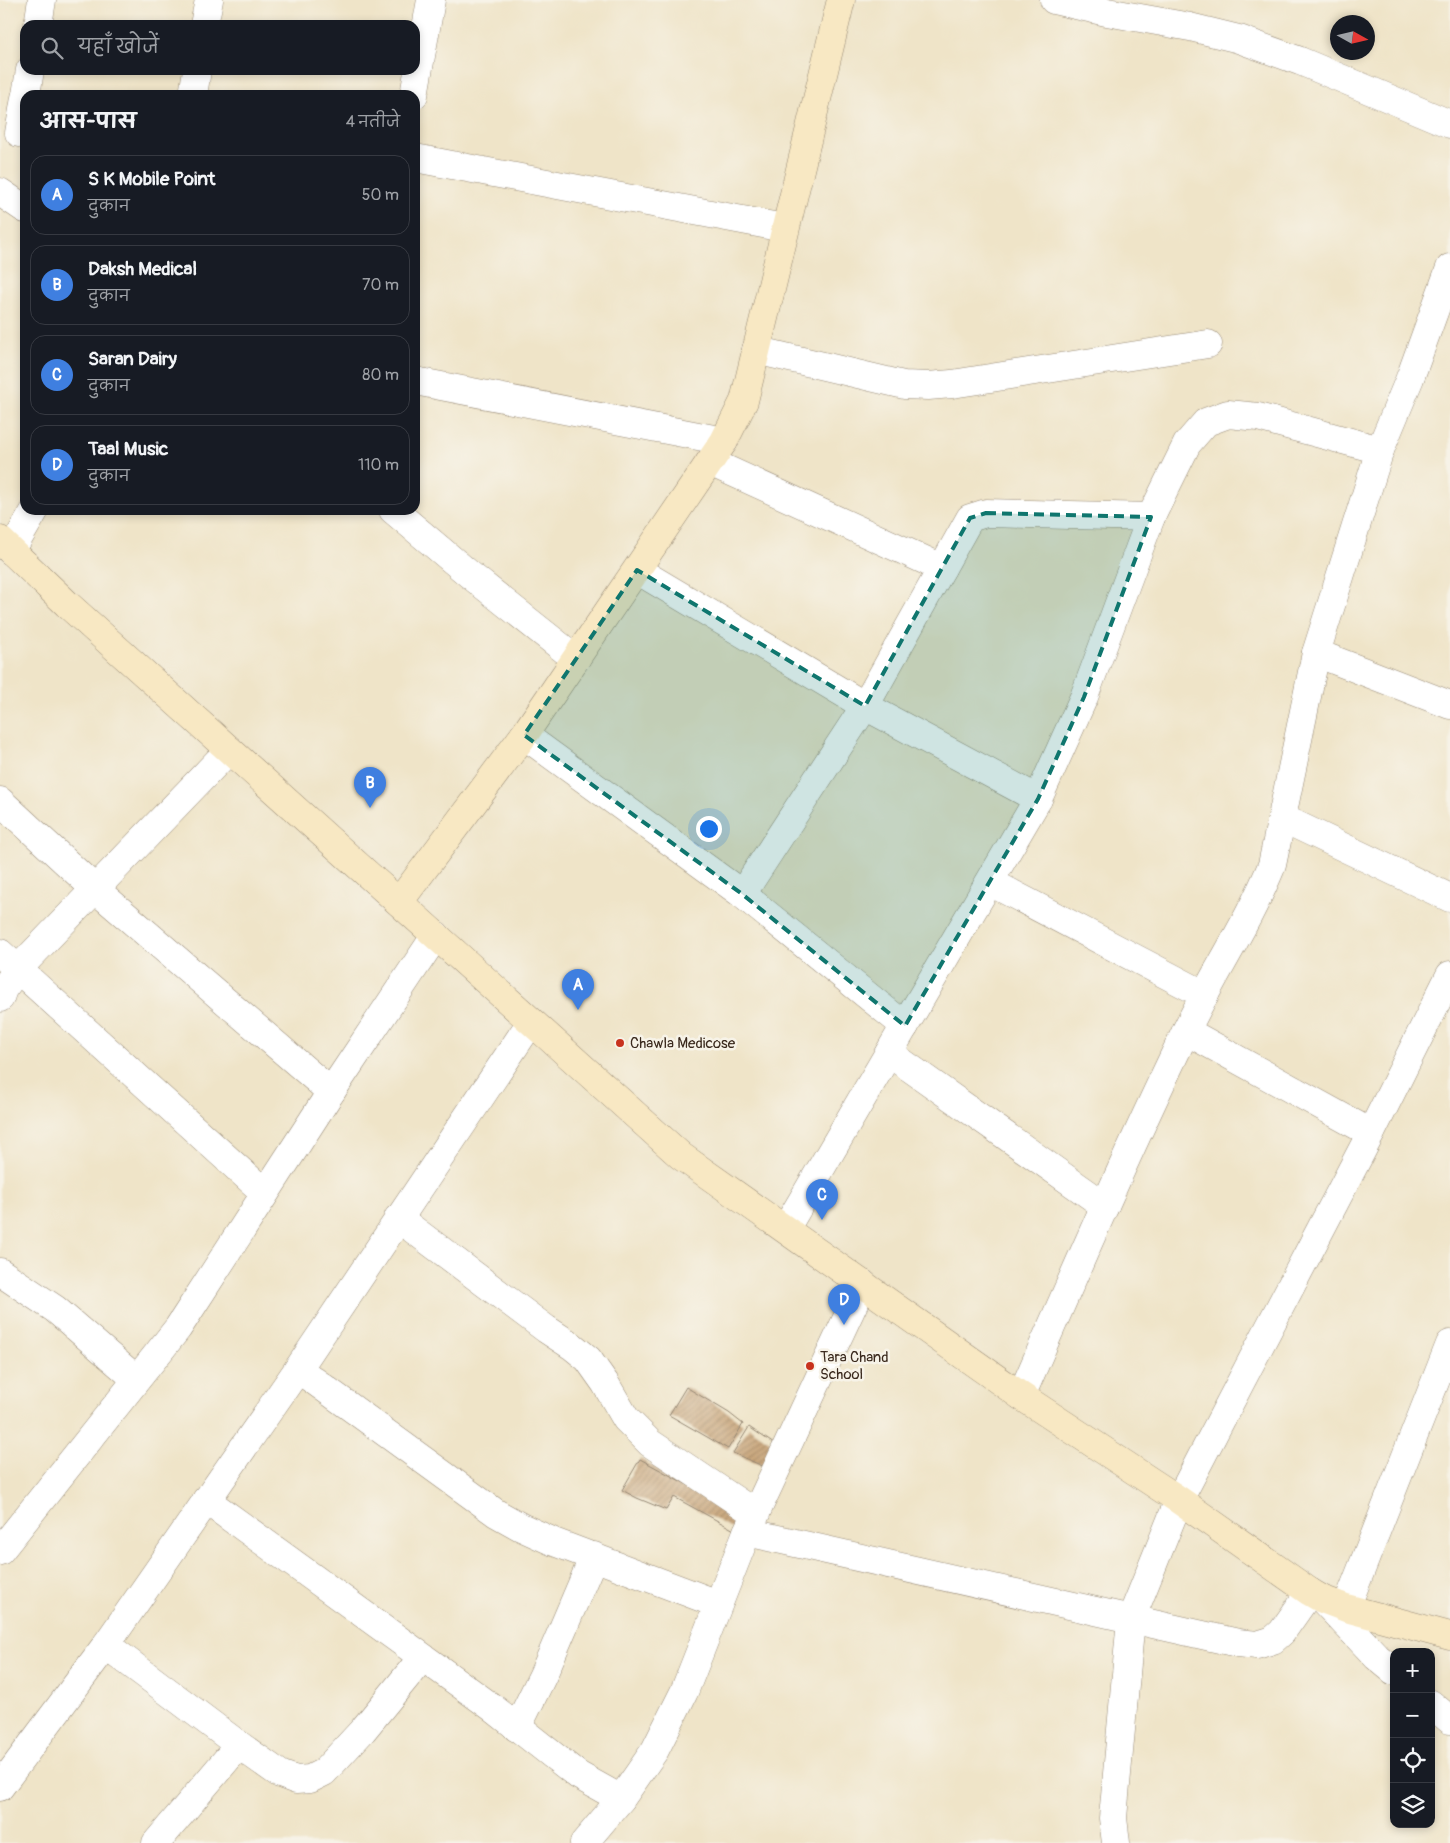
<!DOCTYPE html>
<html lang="hi">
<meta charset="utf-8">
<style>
:root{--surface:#171b24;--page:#242831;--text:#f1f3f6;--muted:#9ea1a6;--line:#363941;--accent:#c8321e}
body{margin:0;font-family:Pangolin,"Playpen Sans Deva",sans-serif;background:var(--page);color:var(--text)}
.controls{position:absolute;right:15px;bottom:15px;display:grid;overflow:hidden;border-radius:10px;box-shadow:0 2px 8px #0003}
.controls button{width:45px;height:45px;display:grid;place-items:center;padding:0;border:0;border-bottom:1px solid var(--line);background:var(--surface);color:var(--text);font:25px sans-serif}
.compass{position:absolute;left:1330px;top:15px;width:45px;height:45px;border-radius:50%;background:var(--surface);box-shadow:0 2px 8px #0003;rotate:98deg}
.you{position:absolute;left:708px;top:828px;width:18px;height:18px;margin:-12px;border:4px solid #fff;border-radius:50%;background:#1a73e8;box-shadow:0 0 0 8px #1a73e833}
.badge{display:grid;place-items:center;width:32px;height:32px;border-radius:50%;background:var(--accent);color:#fff;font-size:16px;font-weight:700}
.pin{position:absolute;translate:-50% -41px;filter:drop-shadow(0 1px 2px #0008)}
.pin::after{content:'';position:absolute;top:26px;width:18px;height:15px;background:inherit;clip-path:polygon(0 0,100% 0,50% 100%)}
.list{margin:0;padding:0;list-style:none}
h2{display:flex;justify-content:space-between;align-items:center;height:65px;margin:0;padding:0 20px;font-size:21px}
h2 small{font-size:16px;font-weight:400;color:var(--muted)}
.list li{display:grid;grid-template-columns:32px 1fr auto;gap:15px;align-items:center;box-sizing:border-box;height:80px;margin:0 10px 10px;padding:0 10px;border:1px solid var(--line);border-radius:15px}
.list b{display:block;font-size:19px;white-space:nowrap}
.list p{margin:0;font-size:16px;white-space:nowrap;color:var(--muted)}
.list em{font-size:16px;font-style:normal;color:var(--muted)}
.icon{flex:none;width:28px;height:28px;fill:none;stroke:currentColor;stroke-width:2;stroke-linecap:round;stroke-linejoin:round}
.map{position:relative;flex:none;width:1450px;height:1843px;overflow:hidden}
.search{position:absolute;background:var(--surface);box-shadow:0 2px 8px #0003;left:20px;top:20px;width:400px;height:55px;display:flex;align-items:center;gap:12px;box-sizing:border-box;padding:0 18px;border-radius:15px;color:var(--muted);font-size:19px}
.panel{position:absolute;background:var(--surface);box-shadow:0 2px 8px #0003;left:20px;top:90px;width:400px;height:425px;border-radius:15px}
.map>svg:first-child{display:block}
.building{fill:url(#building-hatch)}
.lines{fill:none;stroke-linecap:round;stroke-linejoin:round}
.street-casing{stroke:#958773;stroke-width:29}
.secondary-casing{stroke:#958773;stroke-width:29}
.street{stroke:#fff;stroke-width:28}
.secondary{stroke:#f8e8c3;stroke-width:28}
.marked{fill:#0f766e;fill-opacity:0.2;stroke:#0f766e;stroke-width:4;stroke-dasharray:10 6;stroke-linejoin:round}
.poi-dot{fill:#c8321e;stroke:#f7f3e8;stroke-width:2}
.labels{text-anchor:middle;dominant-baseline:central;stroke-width:5;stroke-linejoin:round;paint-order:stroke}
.poi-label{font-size:15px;fill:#3b2a1e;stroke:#f7f3e8;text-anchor:start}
</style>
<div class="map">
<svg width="1450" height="1843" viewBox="0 0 1450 1843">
<defs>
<pattern id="building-hatch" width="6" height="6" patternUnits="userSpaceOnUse" patternTransform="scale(1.25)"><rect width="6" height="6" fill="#c6a174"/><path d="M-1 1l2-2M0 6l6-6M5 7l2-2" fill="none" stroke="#a2835f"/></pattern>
</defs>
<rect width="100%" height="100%" fill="#f7f3e8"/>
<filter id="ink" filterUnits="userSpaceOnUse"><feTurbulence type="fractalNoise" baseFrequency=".02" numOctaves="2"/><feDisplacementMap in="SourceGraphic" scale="10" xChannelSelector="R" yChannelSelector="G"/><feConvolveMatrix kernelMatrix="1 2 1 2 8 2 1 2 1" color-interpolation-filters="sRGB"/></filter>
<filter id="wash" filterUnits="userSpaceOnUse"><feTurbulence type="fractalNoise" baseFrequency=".0096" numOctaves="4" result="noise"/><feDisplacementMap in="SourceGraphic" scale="20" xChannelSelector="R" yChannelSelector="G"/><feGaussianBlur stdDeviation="1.12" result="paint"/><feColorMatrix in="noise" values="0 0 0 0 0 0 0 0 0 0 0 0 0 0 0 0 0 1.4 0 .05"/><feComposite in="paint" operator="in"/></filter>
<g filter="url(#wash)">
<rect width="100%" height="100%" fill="#efe4c8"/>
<g id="blocks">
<!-- building -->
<g class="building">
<polygon points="686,1387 729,1413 743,1424 728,1449 669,1415"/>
<polygon points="749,1427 777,1446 765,1467 733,1453"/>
<polygon points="640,1459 695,1489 745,1519 738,1532 674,1497 666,1510 637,1498 622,1490"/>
</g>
</g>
</g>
<g filter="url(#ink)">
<use href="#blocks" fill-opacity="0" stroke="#958773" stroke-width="1"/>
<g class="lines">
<!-- street casing -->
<g class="street-casing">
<g id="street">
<polyline points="1054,0 1107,12 1190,27 1239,39 1300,61 1450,124"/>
<polyline points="38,25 42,0"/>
<polyline points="204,25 209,0"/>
<polyline points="26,95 30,70"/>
<polyline points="193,95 197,70"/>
<polyline points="414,95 431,0"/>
<polyline points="19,133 25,98"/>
<polyline points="415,158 784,228"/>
<polyline points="0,192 25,209"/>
<polyline points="756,350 904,385 928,386 952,384 1208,344"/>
<polyline points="415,381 724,441"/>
<polyline points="710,462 942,568"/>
<polyline points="393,510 469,574 576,659"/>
<polyline points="11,551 35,510"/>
<polyline points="637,570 865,706 1038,799"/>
<polyline points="1316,653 1450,705"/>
<polyline points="524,735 742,894 865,706 970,518 986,513 1151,517"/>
<polyline points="0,801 95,889 331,1092"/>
<polyline points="1282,818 1450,898"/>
<polyline points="990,882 1205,995"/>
<polyline points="742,894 905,1026"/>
<polyline points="0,953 265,1193"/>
<polyline points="0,998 3,989 18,969 229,750"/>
<polyline points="1186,1031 1371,1133"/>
<polyline points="889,1053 1105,1206"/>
<polyline points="398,1218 546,1329 572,1346 588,1359 605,1383 626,1419 650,1443 756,1514"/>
<polyline points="786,1228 1038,799 1084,697 1151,517 1187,444 1206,422 1228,414 1258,417 1380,450"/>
<polyline points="0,1272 55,1309 136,1379"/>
<polyline points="298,1369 496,1513 521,1527 554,1542 718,1604"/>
<path d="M1021,1396C1074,1275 1127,1153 1185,1033C1212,976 1248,924 1272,865L1316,653L1380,450L1410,378L1450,268"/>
<polyline points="206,1500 493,1708 578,1775 621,1799"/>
<polyline points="747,1532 1131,1619 1238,1643 1257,1645 1273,1640 1282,1632 1310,1592"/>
<polyline points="0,1551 178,1328 331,1092 436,935"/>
<polyline points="1323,1600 1377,1657 1394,1671"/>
<polyline points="1346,1608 1450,1344"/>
<polyline points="106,1645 239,1745 280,1774 296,1780 310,1779 324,1772 363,1730 422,1658"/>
<polyline points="1431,1704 1450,1720"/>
<polyline points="517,1728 543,1675 594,1556"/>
<polyline points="0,1787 106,1645 298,1369 531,1022"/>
<polyline points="156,1843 239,1745"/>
<polyline points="584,1843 621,1799 655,1750 684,1692 747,1532 863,1284"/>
<polyline points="1116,1843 1113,1818 1131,1619 1179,1500 1371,1133 1450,975"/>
</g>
</g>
<!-- secondary casing -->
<g class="secondary-casing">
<g id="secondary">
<polyline points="0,540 67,604 681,1156 1021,1396 1179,1500 1310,1592 1322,1599 1346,1608 1450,1636"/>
<polyline points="399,902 524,735 724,441 744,401 841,0"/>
</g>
</g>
<!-- street -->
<use href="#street" class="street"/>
<!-- secondary -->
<use href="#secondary" class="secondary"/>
</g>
</g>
<!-- marked area -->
<path class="marked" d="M986,513L1151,517L1084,697L1038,799L905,1026L742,894L524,735L637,570L865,706L970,518Z"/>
<!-- markers -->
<g class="poi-dot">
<circle cx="620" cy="1043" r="5"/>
<circle cx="810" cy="1366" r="5"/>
</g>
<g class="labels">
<!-- poi labels -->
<g class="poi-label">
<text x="630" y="1043">Chawla Medicose</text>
<text x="820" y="1357">Tara Chand<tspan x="820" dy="17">School</tspan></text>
</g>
</g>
</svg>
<div class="controls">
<button>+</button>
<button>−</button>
<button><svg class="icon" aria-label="locate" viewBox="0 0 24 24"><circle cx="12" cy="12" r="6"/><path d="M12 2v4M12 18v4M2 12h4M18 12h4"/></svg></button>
<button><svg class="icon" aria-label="layers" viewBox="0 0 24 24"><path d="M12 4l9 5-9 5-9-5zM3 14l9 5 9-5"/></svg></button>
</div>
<svg class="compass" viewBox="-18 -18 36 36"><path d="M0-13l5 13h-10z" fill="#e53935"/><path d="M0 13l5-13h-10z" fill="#9ea1a6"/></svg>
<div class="you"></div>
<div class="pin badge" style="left:578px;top:1010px;background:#3f7fe0">A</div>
<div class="pin badge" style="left:370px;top:808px;background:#3f7fe0">B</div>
<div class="pin badge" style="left:822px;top:1220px;background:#3f7fe0">C</div>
<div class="pin badge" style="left:844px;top:1325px;background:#3f7fe0">D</div>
<div class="search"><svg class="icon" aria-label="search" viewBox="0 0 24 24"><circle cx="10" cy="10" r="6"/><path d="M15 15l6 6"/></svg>यहाँ खोजें</div>
<section class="panel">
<h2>आस-पास<small>4 नतीजे</small></h2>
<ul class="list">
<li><span class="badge" style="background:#3f7fe0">A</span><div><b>S K Mobile Point</b><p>दुकान</p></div><em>50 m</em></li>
<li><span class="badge" style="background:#3f7fe0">B</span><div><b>Daksh Medical</b><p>दुकान</p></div><em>70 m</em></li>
<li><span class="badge" style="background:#3f7fe0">C</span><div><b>Saran Dairy</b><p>दुकान</p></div><em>80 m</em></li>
<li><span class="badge" style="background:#3f7fe0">D</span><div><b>Taal Music</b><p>दुकान</p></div><em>110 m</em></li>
</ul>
</section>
</div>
